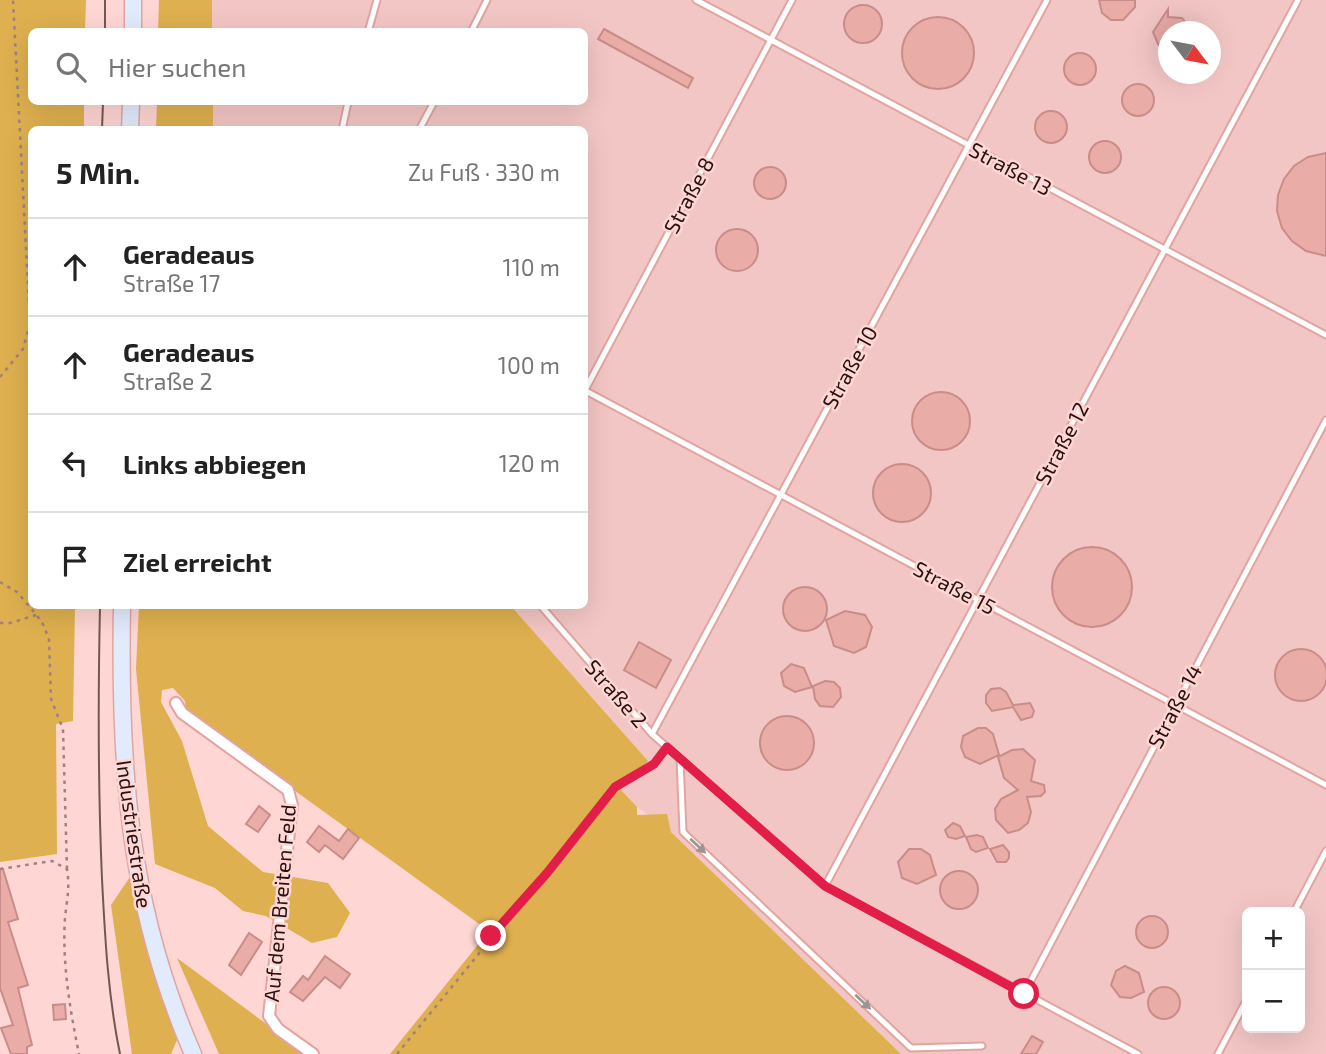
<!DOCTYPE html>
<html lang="de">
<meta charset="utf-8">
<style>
:root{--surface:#fff;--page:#f6f6f6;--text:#222;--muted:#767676;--line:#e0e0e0}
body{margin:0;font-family:"Exo 2",sans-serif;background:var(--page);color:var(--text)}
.controls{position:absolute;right:21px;bottom:21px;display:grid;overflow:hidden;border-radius:10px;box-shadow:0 7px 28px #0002}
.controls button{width:63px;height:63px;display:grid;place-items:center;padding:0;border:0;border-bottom:2px solid var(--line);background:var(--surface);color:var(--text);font:35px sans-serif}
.compass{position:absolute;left:1158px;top:21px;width:63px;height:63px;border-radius:50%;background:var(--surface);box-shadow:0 7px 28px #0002;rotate:122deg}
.stop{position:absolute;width:21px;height:21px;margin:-16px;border:5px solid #e11d48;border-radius:50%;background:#fff}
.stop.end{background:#e11d48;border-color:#fff;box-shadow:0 2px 7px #0008}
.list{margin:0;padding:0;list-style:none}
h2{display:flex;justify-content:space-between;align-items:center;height:91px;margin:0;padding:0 28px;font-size:30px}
h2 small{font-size:23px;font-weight:400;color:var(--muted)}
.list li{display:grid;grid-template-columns:46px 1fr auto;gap:21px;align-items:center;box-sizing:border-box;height:98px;padding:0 28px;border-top:2px solid var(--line)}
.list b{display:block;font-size:26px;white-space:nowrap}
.list p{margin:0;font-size:23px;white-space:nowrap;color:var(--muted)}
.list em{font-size:23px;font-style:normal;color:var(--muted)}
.icon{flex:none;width:38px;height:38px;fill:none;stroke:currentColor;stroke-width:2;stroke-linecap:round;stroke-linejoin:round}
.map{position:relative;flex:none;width:1326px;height:1054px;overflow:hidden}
.search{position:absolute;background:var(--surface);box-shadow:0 7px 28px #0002;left:28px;top:28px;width:560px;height:77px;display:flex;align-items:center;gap:18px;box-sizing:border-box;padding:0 24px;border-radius:10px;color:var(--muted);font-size:26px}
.panel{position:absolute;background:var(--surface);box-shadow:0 7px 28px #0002;left:28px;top:126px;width:560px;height:483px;border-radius:10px}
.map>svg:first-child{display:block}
.built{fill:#f2c6c4;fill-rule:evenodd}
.green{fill:#deb04f}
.building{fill:#eaaca7;stroke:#c98d89;stroke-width:2}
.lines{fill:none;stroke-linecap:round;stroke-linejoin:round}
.lane-casing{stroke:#e2a4a0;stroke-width:9}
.street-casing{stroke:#e2a4a0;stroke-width:14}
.secondary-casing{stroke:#e2a4a0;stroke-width:19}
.path{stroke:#a1817f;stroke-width:2.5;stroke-dasharray:3.5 5;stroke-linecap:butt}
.lane{stroke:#fff;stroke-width:5}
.street{stroke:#fff;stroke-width:10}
.secondary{stroke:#e2ebfc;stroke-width:16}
.tram{stroke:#735755;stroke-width:2}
.oneway{fill:#9e9494}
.route{stroke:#e11d48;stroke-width:9}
.labels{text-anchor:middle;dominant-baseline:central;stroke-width:5;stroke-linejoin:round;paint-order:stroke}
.street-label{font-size:21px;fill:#281211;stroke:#fed6d3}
</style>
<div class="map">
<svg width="1326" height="1054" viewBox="0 0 1326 1054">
<rect width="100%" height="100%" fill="#fed6d3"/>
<!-- built -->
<path class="built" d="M212,0H1326V1054H901L671,832L637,807L619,789L647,760L511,606H584V130L213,129V102H584V32L212,31ZM1168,32H1210V74H1168ZM1247,912H1300V1028H1247Z"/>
<!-- green -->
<g class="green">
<polygon points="0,0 86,0 85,31 32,32 32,102 84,102 84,129 32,130 32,606 75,606 73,721 56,724 57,854 0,862"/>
<polygon points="159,0 212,0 212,31 158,31"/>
<polygon points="157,102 213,102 213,129 156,129"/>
<polygon points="139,606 511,606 648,761 620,789 637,807 637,815 667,814 671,832 901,1054 390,1054 489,931 186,712 185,701 173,688 162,690 161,702 182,741 208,826 263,872 328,883 350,913 337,937 312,943 266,916 243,911 215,888 155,864 136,669"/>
<polygon points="130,877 148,956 177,1040 171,1054 132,1054 111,905"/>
<polygon points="177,958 307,1054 219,1054"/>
</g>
<!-- building -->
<g class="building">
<polygon points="1099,0 1135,0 1135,7 1123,20 1111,20 1102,13"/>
<circle cx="863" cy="24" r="19"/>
<polygon points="1168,9 1168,17 1182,18 1193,32 1168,32 1168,55 1158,44 1153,32"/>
<circle cx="938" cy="53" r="36"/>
<polygon points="604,29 693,78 688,88 598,39"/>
<circle cx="1080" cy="69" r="16"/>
<circle cx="1138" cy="100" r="16"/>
<circle cx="1051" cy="127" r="16"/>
<circle cx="1105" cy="157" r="16"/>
<polygon points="1326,153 1326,256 1306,251 1292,241 1282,228 1277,211 1278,195 1284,179 1294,166 1308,157"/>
<circle cx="770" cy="183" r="16"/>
<circle cx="737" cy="250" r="21"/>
<circle cx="941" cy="421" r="29"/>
<circle cx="902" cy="493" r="29"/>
<circle cx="1092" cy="587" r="40"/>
<circle cx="805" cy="609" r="22"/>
<polygon points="845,611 865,615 872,627 866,647 854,653 834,646 826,620"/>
<polygon points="639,642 671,660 656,688 624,670"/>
<circle cx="1301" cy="675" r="26"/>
<polygon points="791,664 804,668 812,687 795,692 784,686 781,673"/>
<polygon points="825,681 834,682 840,688 841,697 833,707 820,706 815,699 813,686"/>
<polygon points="1000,688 1006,692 1013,705 1030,703 1034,711 1032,717 1021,720 1013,707 992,711 986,703 986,695 991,689"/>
<circle cx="787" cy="743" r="27"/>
<polygon points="978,728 986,728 993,734 999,755 980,764 965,757 961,747 963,736"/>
<polygon points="1023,749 1035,760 1031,781 1044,785 1045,792 1041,796 1027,797 1031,812 1028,823 1019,830 1008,833 996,820 995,809 1001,799 1018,790 1004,778 998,757 1012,750"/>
<polygon points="259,806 270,815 258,832 246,824"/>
<polygon points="953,823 960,826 965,836 956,839 948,837 945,830"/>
<polygon points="319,826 339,841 348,829 359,838 343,859 325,845 319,852 307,842"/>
<polygon points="977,835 983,837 988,848 976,852 971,849 966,837"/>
<polygon points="1003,845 1009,852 1009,858 1006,862 997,862 990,849"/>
<polygon points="909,849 921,849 930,855 936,875 917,884 902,878 898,862"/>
<polygon points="0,869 3,869 18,919 8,922 28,985 18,988 32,1045 27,1047 27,1054 11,1054 1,1028 13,1025 0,988"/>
<circle cx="959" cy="890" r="19"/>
<circle cx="1152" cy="932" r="16"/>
<polygon points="249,933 262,942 241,975 229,965"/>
<polygon points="325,956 350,974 340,988 325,977 303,1001 290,992 303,976 308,980"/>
<polygon points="1125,966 1139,973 1144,992 1131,998 1120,997 1111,985 1116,971"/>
<circle cx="1164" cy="1003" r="16"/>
<polygon points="65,1004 66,1019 54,1020 53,1005"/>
<polygon points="1032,1036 1043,1042 1036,1054 1021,1054"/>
</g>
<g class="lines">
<!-- lane casing -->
<g class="lane-casing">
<g id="lane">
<polyline points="696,0 1326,335"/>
<polyline points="368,32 377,0"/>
<polyline points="471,32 487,0"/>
<polyline points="342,130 348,102"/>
<polyline points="419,130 434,102"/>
<polyline points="584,390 1326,785"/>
<polyline points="585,390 792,0"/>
<polyline points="541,606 652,734 825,886 1138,1054"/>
<polyline points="652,734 1047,0"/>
<polyline points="680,759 683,832 911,1048 982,1046"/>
<polyline points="825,886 1298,0"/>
<polyline points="1294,912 1326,851"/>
<polyline points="1024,994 1326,420"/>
<polyline points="1218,1054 1247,999"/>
</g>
</g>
<!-- street casing -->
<g class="street-casing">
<polyline id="street" points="176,703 182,713 288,790 292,805 269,1016 278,1029 313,1054"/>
</g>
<!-- secondary casing -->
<g class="secondary-casing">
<g id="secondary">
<polyline points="133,32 133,0"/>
<polyline points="130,130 131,102"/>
<path d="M122,606C119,766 128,905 193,1054"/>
</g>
</g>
<!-- path -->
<g class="path">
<polyline points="0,377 23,349 30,324 13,0"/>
<polyline points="0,582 17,592 29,606 42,622 49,639 51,699 63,729 67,869"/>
<polyline points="0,623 10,623 36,615"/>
<path d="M0,869L52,861L67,869C70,889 67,898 65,918C62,963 70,1010 79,1054"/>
<polyline points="397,1054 615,787 654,764 662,755"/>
</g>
<!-- lane -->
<use href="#lane" class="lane"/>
<!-- street -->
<use href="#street" class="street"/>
<!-- secondary -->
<use href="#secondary" class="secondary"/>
<!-- tram -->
<g class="tram">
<polyline points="105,32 105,0"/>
<polyline points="102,130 103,102"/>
<path d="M100,606C98,697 98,787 102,879C105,938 108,996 120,1054"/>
</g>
</g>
<!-- one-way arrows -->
<defs><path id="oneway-solid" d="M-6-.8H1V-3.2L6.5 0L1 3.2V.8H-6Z" transform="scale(1.75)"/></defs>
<g class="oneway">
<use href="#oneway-solid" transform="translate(698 846) rotate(43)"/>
<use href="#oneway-solid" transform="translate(863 1002) rotate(43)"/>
</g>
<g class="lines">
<!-- route -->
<polyline class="route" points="491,936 547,873 615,787 654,764 667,747 825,886 1024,994"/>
</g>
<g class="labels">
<!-- street labels -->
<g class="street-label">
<text transform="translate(1011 168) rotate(28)">Straße 13</text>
<text transform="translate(688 195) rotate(-62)">Straße 8</text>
<text transform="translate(849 367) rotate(-61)">Straße 10</text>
<text transform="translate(1061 443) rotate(-62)">Straße 12</text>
<text transform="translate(955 587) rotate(28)">Straße 15</text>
<text transform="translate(617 693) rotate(49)">Straße 2</text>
<text transform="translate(1174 706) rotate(-62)">Straße 14</text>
<text transform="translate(135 834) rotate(82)">Industriestraße</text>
<text transform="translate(279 903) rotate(-85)">Auf dem Breiten Feld</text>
</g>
</g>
</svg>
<div class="controls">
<button>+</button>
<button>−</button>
</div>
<svg class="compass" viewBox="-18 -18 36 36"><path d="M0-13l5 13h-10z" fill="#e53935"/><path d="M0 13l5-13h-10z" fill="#767676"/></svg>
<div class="stop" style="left:1024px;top:994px"></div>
<div class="stop end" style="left:491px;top:936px"></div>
<div class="search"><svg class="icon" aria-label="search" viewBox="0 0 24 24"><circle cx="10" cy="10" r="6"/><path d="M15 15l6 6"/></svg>Hier suchen</div>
<section class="panel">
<h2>5 Min.<small>Zu Fuß · 330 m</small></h2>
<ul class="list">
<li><svg class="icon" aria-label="ahead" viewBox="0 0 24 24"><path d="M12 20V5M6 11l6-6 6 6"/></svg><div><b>Geradeaus</b><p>Straße 17</p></div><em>110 m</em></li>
<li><svg class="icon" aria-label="ahead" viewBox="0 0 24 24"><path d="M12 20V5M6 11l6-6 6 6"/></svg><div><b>Geradeaus</b><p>Straße 2</p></div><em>100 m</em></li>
<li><svg class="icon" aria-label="left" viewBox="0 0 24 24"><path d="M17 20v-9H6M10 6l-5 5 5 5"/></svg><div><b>Links abbiegen</b></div><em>120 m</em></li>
<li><svg class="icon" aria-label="arrive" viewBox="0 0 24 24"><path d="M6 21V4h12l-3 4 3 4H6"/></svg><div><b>Ziel erreicht</b></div></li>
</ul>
</section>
</div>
